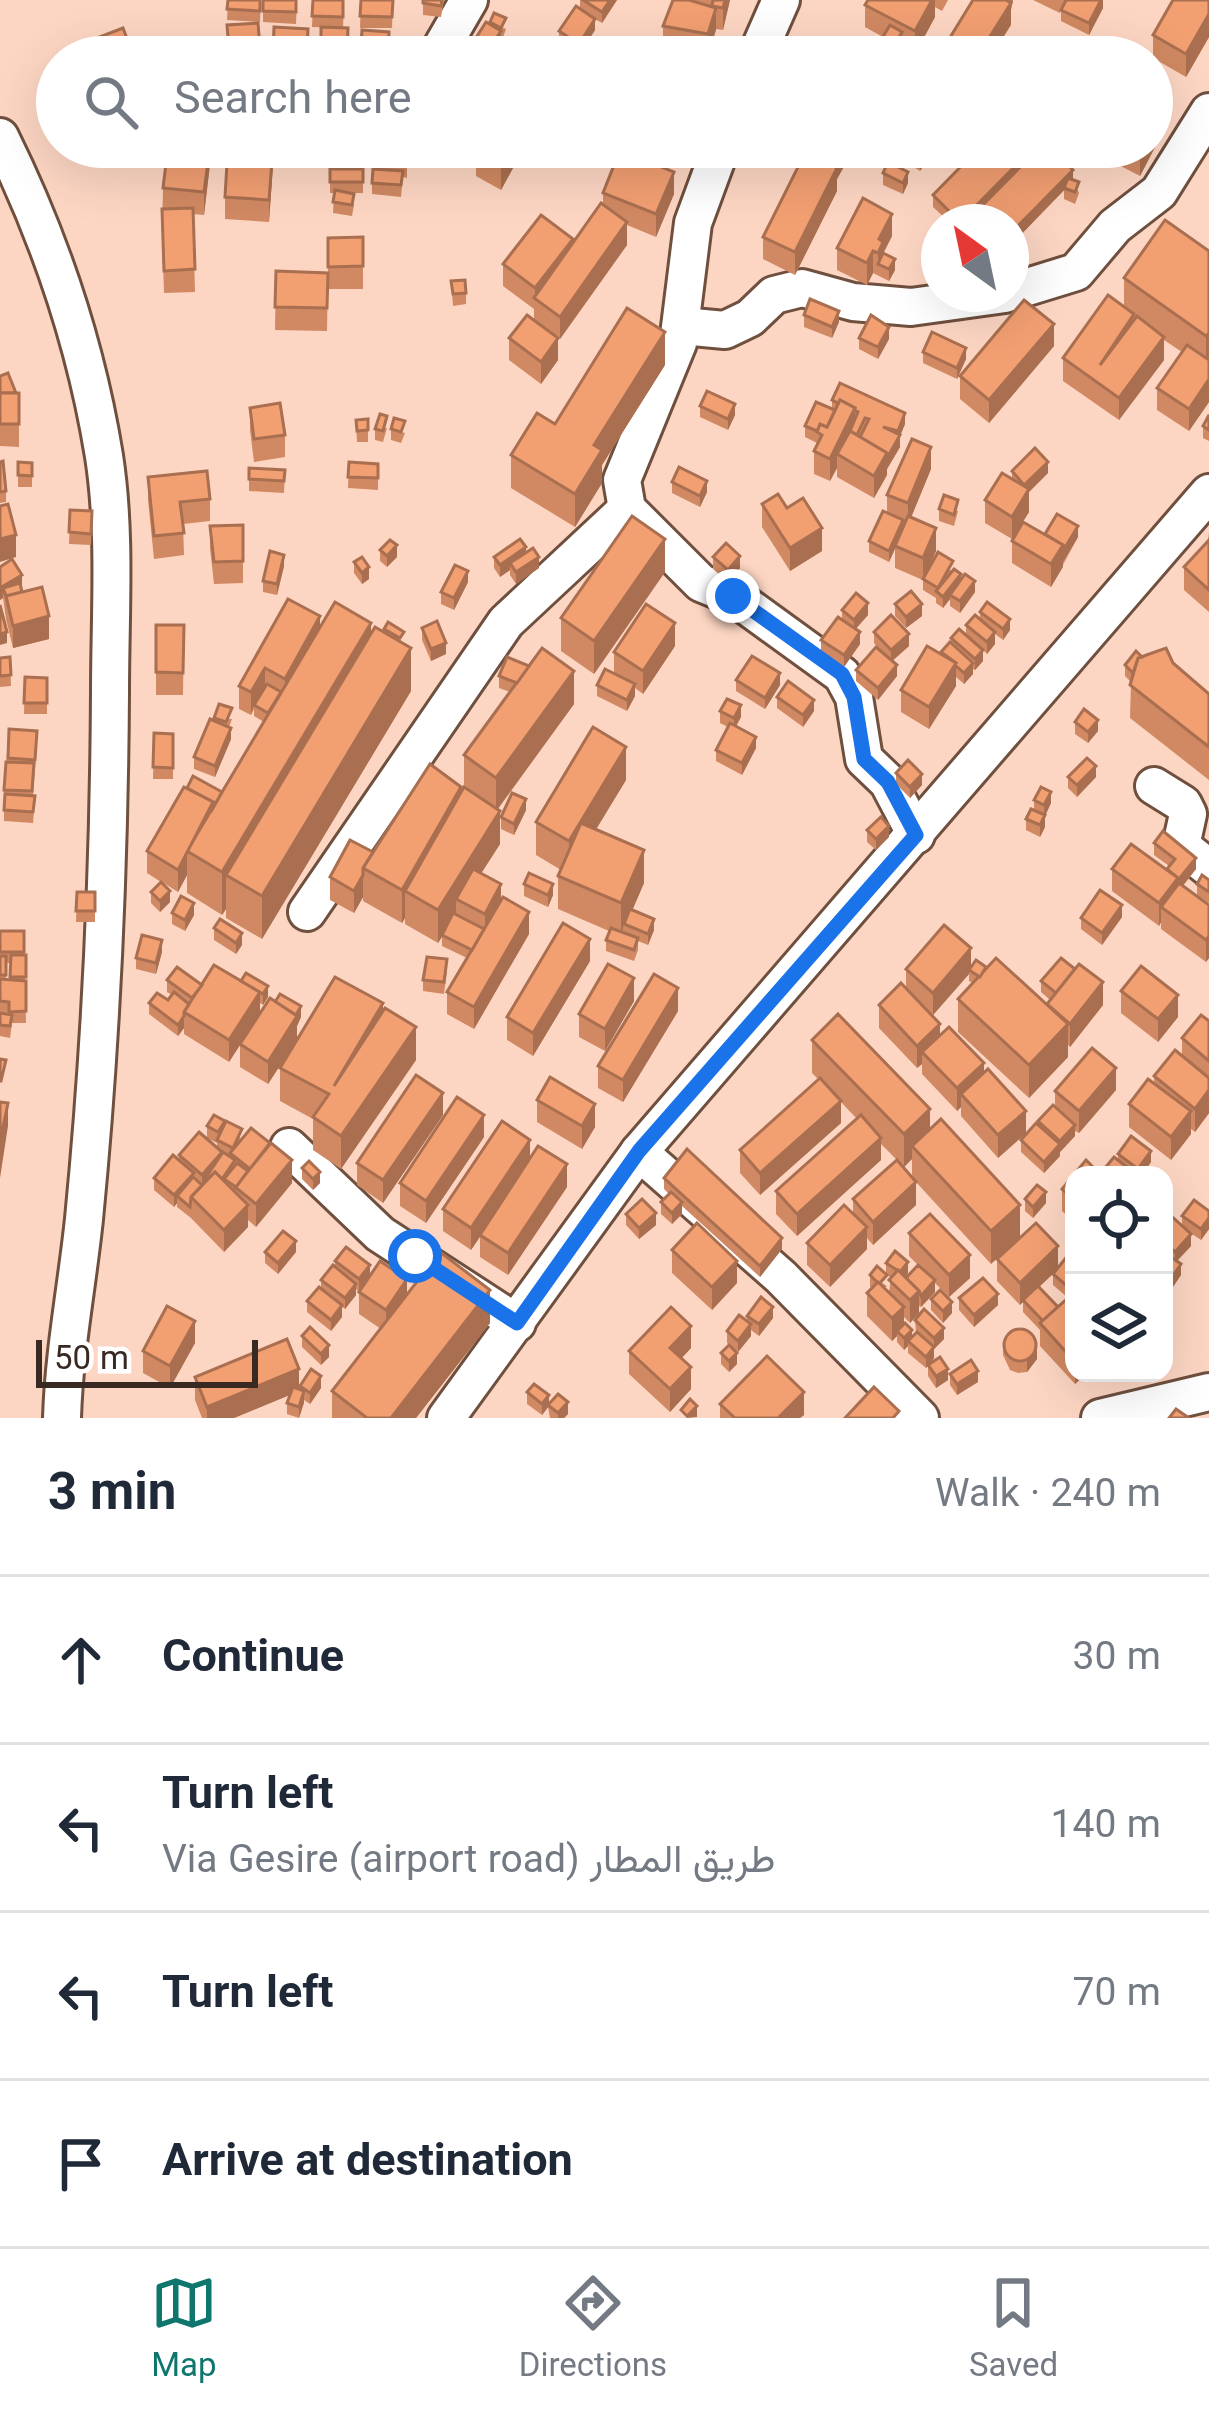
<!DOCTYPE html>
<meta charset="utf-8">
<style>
:root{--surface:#fff;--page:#f6f6f7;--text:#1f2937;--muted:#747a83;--line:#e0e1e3;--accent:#0f766e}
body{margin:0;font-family:Georgia,Vazirmatn,serif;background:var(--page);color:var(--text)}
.controls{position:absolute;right:36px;bottom:36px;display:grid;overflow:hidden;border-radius:24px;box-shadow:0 12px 48px #0002}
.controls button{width:108px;height:108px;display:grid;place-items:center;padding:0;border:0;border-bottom:3px solid var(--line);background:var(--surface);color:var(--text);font:60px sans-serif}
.compass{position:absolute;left:921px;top:204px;width:108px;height:108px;border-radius:50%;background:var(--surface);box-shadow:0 12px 48px #0002;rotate:327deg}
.scale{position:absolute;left:36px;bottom:30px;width:222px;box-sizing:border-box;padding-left:12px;border:6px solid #382922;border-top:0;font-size:33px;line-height:42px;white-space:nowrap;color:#382922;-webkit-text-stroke:9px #fff;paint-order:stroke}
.stop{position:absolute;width:36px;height:36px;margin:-27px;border:9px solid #1a73e8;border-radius:50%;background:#fff}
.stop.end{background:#1a73e8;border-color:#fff;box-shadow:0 3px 12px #0008}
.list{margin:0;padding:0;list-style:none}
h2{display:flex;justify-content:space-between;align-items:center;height:156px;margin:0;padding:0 48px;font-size:51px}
h2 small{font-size:39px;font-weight:400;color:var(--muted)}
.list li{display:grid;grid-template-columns:78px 1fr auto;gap:36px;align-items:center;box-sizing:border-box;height:168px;padding:0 48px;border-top:3px solid var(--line)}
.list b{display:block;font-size:45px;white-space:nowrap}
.list p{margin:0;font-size:39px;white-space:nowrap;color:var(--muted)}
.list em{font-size:39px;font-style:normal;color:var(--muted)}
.icon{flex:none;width:66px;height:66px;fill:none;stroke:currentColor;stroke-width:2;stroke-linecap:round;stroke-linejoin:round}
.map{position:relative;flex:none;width:1209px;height:1418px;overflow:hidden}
.search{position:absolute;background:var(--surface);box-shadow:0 12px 48px #0002;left:36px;right:36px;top:36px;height:132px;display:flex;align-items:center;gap:30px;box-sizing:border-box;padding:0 42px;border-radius:66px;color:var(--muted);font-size:45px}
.sheet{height:828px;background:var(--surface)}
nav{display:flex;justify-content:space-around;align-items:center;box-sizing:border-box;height:168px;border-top:3px solid var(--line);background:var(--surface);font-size:33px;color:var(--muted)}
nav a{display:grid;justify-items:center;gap:6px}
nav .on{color:var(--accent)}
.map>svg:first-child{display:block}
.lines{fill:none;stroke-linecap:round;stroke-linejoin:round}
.minor-casing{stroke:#6f4f3e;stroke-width:42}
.minor{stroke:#fff;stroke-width:36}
.wall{fill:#d08962;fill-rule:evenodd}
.shaded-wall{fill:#a96f50}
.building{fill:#f29f72;stroke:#a96f50;stroke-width:3}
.route{stroke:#1a73e8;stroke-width:15}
</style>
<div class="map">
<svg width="1209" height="1418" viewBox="0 0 1209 1418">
<rect width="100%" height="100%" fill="#fdd6c3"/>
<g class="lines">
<!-- minor casing -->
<g class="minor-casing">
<g id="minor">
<polyline points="436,57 469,0"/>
<polyline points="756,57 781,0"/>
<path d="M0,137C50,238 86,345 104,456C116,533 110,614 110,692C109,868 101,1045 84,1219C77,1286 64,1351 62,1418"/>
<polyline points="721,147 693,223 678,343 622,480 627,509 701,583 733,596 842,675 854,697 864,759 888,782 916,835"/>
<polyline points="1011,292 1076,272 1115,226 1159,192 1209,112"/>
<polyline points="682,326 725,330 750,318 774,295 802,288 853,302 911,307 1005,294"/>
<polyline points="1154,786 1183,804 1188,814 1181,846 1209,868"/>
<polyline points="307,912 506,622 627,509"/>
<polyline points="289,1147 380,1234 517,1323"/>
<polyline points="639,1152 781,1277 920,1418"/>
<polyline points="446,1418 639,1152 1209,493"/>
<polyline points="1100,1418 1209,1392"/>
</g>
</g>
<!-- minor -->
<use href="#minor" class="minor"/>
</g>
<!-- wall -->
<g class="wall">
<polygon points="228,0 261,0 260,22 227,20"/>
<polygon points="263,0 297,0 296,24 263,22"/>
<polygon points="313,0 344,0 343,28 312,27"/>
<polygon points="361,0 393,0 392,28 360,28"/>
<polygon points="423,0 444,0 441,17 423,15"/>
<polygon points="580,0 617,0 602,23 595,19 595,30 579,55 559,42 559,31 580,9"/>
<polygon points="673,0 730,0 723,30 716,29 708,56 663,49 663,26"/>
<polygon points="868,0 948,0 942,11 935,7 935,17 915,54 902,47 902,54 883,37 865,27 865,5"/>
<polygon points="1033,0 1103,0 1103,8 1089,35 1061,21 1061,10 1060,13"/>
<polygon points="1209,0 1209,37 1186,77 1153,58 1153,35"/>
<polygon points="490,22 506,29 501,43 491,57 474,57 472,55 472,44"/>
<polygon points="258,23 260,57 229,57 227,25"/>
<polygon points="274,27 308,29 308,57 273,57"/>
<polygon points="1167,124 1140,176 1107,159 1107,147 1152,147"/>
<polygon points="212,147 204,215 193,214 195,292 164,293 162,232 163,188"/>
<polygon points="274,147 269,222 225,219 225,197"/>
<polygon points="480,147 528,147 523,156 518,153 518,159 501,190 476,176 476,153"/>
<polygon points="805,147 855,147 837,179 837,191 795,275 763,259 763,237 805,153"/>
<polygon points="892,147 935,147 920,171 892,153"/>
<polygon points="1075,147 1094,147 1092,156 1075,150"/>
<polygon points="372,155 407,155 407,178 403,177 401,197 372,194"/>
<polygon points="330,169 363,169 363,193 350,193 354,205 352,216 333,213 334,193 330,193"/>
<polygon points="883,173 908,183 903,194 883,185"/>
<polygon points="1073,180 1079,193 1075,204 1064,199 1064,190 1011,245 1011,222 949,222 933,207 933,195"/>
<polygon points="603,193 674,194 656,237 627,225 627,245 560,339 558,338 558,360 541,384 509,360 509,338 534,320 534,309 503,286 503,264 573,243 603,205"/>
<polygon points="892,236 883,253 895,270 889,281 873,273 867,285 837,270 837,248"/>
<polygon points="363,237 363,289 328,289 328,238"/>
<polygon points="1209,251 1209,402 1189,431 1157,410 1157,388 1182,352 1164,340 1164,360 1119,420 1063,381 1063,358 1124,306 1124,278"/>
<polygon points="276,271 328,273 327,331 275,330"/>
<polygon points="451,281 466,293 466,304 453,306"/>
<polygon points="804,315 839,322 832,338 804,327"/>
<polygon points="859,338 889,339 878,359 859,349"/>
<polygon points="1054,346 989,423 960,399 960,376"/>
<polygon points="923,352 966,359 957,379 923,363"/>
<polygon points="665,365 602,465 602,483 575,527 511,488 511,455 555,424"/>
<polygon points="0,376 16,393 19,393 19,447 0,446"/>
<polygon points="832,400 905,424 900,436 900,447 887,469 887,475 874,498 837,477 837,468 830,481 814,474 814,451 817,443 805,437 805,426 832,409"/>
<polygon points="700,406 735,415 728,430 700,417"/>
<polygon points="250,408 285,435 285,457 254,462 250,430"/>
<polygon points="1209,415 1209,441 1203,438 1203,426"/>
<polygon points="368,419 368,442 357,442 356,420"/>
<polygon points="387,428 383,442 375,440 375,429"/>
<polygon points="391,429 405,433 401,443 391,440"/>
<polygon points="0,462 6,491 6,502 0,503"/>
<polygon points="18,462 32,463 32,487 18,487"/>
<polygon points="349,462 378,464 378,490 348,488"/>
<polygon points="249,468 285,470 284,493 249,491"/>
<polygon points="931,469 911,517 936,551 928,570 953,570 975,592 960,613 950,606 950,599 943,608 936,603 936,598 923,590 923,580 895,568 895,549 889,562 869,552 869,541 887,513 887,495"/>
<polygon points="1012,471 1048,473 1029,492 1029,512 1012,539 985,523 985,500 1012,479"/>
<polygon points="148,477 210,499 210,521 183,524 184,555 154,559 148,500"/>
<polygon points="672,482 707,492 700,507 672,493"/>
<polygon points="762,504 787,508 822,551 790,571 762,527"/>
<polygon points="939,509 958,511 954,526 939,521"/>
<polygon points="70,510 92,511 91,545 69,544"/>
<polygon points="243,525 243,583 214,584 210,548 210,526"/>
<polygon points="1209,532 1209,612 1184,590 1184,567 1208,541"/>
<polygon points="1045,534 1078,537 1051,587 1012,563 1012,541"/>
<polygon points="380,550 397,557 387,567 380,561"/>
<polygon points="526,552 539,568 516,584 510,575 510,570 500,577 494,568 494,557"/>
<polygon points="713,557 740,568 728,582 713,569"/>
<polygon points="354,562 369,579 362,584 354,573"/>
<polygon points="284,566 277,595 263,592 263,581"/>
<polygon points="0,567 22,586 22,592 49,639 13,648 6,619 3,598 0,600"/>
<polygon points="665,572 594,674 561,651 561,618"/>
<polygon points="468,582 454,610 441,604 441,592"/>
<polygon points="895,604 922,616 906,628 895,616"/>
<polygon points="842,610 868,615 855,629 860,644 844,667 821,651 821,640 842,620"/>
<polygon points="980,612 1010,630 1003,640 995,634 995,644 987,654 983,650 983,661 975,670 973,669 973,674 964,684 956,677 956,686 929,729 901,712 901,690 951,644 951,638 966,635 966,625 980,619"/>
<polygon points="388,622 403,644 411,691 262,939 226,918 226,909 222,915 187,893 187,875 178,892 162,882 170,902 160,912 151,903 151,892 161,882 147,873 147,851 222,792 264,722 254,716 254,709 251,715 239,709 239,686 320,628 371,633 384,632"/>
<polygon points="156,625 184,625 183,695 156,695"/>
<polygon points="422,628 446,654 431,661 422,640"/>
<polygon points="874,632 909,646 892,661 897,676 878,700 856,681 856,670 883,653 874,643"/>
<polygon points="675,646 643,694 635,688 635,696 627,711 597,696 597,685 614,673 614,652"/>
<polygon points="10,657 11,686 0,687 0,658"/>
<polygon points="1142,657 1173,663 1209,694 1209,780 1130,718 1131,682 1125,676 1125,665"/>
<polygon points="499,676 574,704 498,809 500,844 481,873 529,934 474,1029 447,1014 447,992 467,958 442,946 442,937 438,943 405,924 405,918 402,923 363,901 363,897 354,913 330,900 330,877 373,852 461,793 464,788 464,755 510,692 499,688"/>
<polygon points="25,677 47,678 47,714 24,714"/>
<polygon points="736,680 780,685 765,709 736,691"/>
<polygon points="777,697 814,711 803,727 777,708"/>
<polygon points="720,711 741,717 736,726 756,748 742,775 716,761 716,750 728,727 720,723"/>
<polygon points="214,718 232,719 229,727 231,739 215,777 194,769 194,757"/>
<polygon points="1075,722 1098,731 1088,743 1075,734"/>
<polygon points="9,729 37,742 33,796 35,796 33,823 4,821 4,790"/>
<polygon points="154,733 173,734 173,779 153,779"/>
<polygon points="896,773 922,785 910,798 896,784"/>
<polygon points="1068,777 1096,777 1077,797 1068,788"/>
<polygon points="626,780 596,829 644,883 632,910 654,930 648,945 638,941 638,950 634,961 606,951 606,940 609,931 558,909 558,876 561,870 536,855 536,822"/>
<polygon points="1034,800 1051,803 1045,816 1045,827 1040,837 1026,830 1026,819 1034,810"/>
<polygon points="526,810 514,835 501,829 501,817"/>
<polygon points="867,830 889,837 876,850 867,842"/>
<polygon points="1154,843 1196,869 1183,886 1209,905 1209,958 1206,962 1161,929 1161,922 1159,926 1112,891 1112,869 1167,870 1169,866 1154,855"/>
<polygon points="1209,880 1209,903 1197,895 1197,884"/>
<polygon points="524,884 553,895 548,907 524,896"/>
<polygon points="77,892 95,892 95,922 76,922"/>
<polygon points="172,913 194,915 185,931 172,924"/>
<polygon points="1122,917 1102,945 1081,929 1081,918"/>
<polygon points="214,928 242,945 236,954 214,940"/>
<path d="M0,931H24L26,1023H12L10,1038L0,1036V1013L9,1014L0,1012ZM6,963H11L10,980H6Z"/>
<polygon points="162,952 156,974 136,969 136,958"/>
<polygon points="590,961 533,1056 507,1040 507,1017"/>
<polygon points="214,965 268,997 263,1005 260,1003 260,1014 301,1017 297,1026 297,1039 268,1084 240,1067 240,1045 229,1062 184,1034 184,1028 178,1036 149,1014 149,1003 168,1000 172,995 167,992 167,980 202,984"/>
<polygon points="971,967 1047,1004 1050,1000 1041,992 1041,981 1103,1005 1070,1047 1068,1045 1068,1057 1029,1098 958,1032 958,999 973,983 969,981 969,974 933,1015 925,1008 940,1035 984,1073 1026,1133 998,1158 961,1116 961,1107 957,1111 922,1074 922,1064 917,1068 879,1028 879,1005 906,988 906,969"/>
<polygon points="447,971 444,994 423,991 423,980"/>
<polygon points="1121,991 1178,1017 1158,1042 1121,1013"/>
<polygon points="634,1001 605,1051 579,1037 579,1014"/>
<polygon points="383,1010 416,1060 341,1169 313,1150 313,1119 280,1101 280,1068"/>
<polygon points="678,1011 623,1102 598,1088 598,1066"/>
<polygon points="1209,1021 1209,1113 1195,1132 1191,1129 1191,1134 1171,1160 1129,1127 1129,1104 1154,1083 1154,1076 1182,1056 1182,1038"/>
<polygon points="812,1040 930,1130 1020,1205 991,1264 916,1182 916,1205 873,1245 867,1238 867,1249 830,1287 807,1265 807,1243 853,1214 853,1199 912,1178 912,1159 904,1167 881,1144 881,1160 797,1236 776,1214 776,1191 857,1119 841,1102 841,1123 760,1195 740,1173 740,1150 819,1080 812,1073"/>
<polygon points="1116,1090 1079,1133 1075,1131 1075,1136 1060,1152 1060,1156 1044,1173 1021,1152 1021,1140 1038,1125 1038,1121 1055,1107 1055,1091"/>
<polygon points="537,1100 595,1127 582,1149 537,1122"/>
<polygon points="443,1115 383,1203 357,1185 357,1163"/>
<polygon points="225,1125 292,1183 256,1227 248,1220 248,1227 224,1252 191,1218 177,1207 177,1203 174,1207 154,1190 154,1178 179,1160 179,1155 217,1148 217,1143 207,1138 207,1126"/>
<polygon points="1131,1136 1151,1151 1151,1162 1142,1175 1074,1175 1074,1222 1062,1211 1062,1189 1086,1160 1100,1174 1114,1157 1118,1160 1118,1154"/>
<polygon points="484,1137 426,1223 400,1206 400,1183"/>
<polygon points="302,1168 320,1183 313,1190 302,1179"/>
<polygon points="664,1178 782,1249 760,1277 682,1206 682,1214 672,1224 661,1214 661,1202 669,1194 664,1189"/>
<polygon points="567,1187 508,1275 480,1257 480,1237 471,1250 443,1231 443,1209"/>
<polygon points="1025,1199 1046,1203 1033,1218 1025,1211"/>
<polygon points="1209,1211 1209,1229 1201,1240 1189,1232 1191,1246 1177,1261 1181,1275 1164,1300 1164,1260 1167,1256 1164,1253 1164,1215 1182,1226 1182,1216"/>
<polygon points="626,1214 656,1225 639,1239 626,1225"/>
<polygon points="909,1233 970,1278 949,1297 935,1283 935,1292 921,1307 919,1306 919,1313 910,1323 904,1317 904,1325 912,1336 916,1332 915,1320 944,1339 934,1349 934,1358 930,1364 948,1380 936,1388 928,1376 928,1366 926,1368 908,1353 908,1346 904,1350 897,1342 897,1336 892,1341 867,1316 867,1293 872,1288 870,1287 870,1275 887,1286 885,1288 889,1292 891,1278 886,1274 886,1263 908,1273 905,1277 918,1265 909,1256"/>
<polygon points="672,1250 737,1283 712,1310 672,1273"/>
<polygon points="265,1252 296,1252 278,1274 265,1263"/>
<polygon points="997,1259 1058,1268 1074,1267 1074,1303 1053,1285 1053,1274 1039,1287 1058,1307 1074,1305 1074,1373 1087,1373 1075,1384 1040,1346 1040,1330 1023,1312 1023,1302 1020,1305 997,1281"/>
<polygon points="335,1261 370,1276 407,1295 490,1323 416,1418 332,1418 332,1391 381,1329 359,1314 359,1292 356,1289 356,1295 345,1309 342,1307 342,1317 331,1331 307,1312 307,1301 321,1289 321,1280 335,1267"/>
<polygon points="959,1298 998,1305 974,1327 959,1310"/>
<polygon points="931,1299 952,1313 943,1323 931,1310"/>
<polygon points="747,1316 773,1318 759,1336 751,1330 751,1336 738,1352 730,1346 737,1364 729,1372 721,1364 721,1353 729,1345 727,1343 727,1331 747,1321"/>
<polygon points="302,1336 329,1357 321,1365 302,1347"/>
<polygon points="195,1343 170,1388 143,1373 143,1351"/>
<polygon points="1003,1343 1037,1359 1027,1372 1018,1373 1010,1370 1003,1355"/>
<polygon points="691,1348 682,1358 691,1389 670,1412 629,1374 629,1351"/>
<polygon points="950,1374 978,1382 957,1395 950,1385"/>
<polygon points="195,1377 299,1389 300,1386 321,1388 310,1404 304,1400 299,1418 287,1414 287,1403 290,1395 234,1418 202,1418 195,1400"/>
<polygon points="527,1392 549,1405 568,1414 564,1418 550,1418 548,1407 542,1415 527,1404"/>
<polygon points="720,1404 804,1415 800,1418 720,1418"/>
</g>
<!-- shaded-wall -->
<g class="shaded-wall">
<polygon points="610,0 617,0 602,23 602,12"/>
<polygon points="725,0 730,0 723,30 723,8"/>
<polygon points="932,0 935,0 935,17 915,54 915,31"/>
<polygon points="1010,0 1013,0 1011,10 1011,25 991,57 977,57"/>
<polygon points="1101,0 1103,0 1103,8 1089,35 1089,23"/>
<polygon points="716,8 716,30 708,56 708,34"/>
<polygon points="1209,14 1209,37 1186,77 1186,54"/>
<polygon points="595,19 595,30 579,55 579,44"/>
<polygon points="501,31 501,43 491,57 486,57 486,53"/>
<polygon points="902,32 901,57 888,57"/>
<polygon points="1167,102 1167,124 1140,176 1140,154 1143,147 1152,147 1152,131"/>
<polygon points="210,147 212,147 204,215 204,192"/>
<polygon points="273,147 274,148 269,222 269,200"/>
<polygon points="512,147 518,147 518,159 501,190 501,167"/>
<polygon points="842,147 855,147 837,179 837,191 795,275 795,252 833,175 833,163"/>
<polygon points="921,147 935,147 920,171 920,149"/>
<polygon points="1034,147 1040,147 972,222 961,222"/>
<polygon points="1073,170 1073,181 1011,245 1011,233"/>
<polygon points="674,172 674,194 656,237 656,214"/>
<polygon points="908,172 908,183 903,194 903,183"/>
<polygon points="892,214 892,236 878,264 878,275 878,253 879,239"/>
<polygon points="627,222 627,245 560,339 560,317"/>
<polygon points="573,239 573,261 535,299 535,288"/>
<polygon points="873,251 873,273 867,285 867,263"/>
<polygon points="895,259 895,270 889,281 889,269"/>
<polygon points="839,311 839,322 832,338 832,327"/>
<polygon points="1054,324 1054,346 989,423 989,400"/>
<polygon points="889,327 889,339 878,359 878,347"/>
<polygon points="665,332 665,365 602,465 602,483 575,527 575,494 594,445"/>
<polygon points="1209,333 1209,366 1206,369 1206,336"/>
<polygon points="1164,337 1164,360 1119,420 1119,398"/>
<polygon points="558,338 558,360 541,384 541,362"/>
<polygon points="966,348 966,359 957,379 957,368"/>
<polygon points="1209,379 1209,402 1189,431 1189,409"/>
<polygon points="735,404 735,415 728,430 728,419"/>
<polygon points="855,408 855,430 837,454 837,468 830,481 830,459"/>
<polygon points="905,413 905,424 900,436 900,447 887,469 887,475 874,498 874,476 887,453 898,440 898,431"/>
<polygon points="931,447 931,469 908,525 908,503"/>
<polygon points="1048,462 1048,473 1029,492 1029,512 1012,539 1012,517 1024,496 1024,485"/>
<polygon points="707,481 707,492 700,507 700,496"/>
<polygon points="903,520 903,531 889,562 889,551"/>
<polygon points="1078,526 1078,537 1063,562 1063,551"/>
<polygon points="822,528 822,551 790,571 790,548"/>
<polygon points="936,528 936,551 923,580 923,558"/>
<polygon points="16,535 16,557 0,562 0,539"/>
<polygon points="665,539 665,572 594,674 594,641"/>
<polygon points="397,545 397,557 387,567 387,556"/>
<polygon points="1063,545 1063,567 1051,587 1051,564"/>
<polygon points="526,547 526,559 510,563 510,570 500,577 500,565"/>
<polygon points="284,555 284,566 277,595 277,584"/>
<polygon points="740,556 740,568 728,582 728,570"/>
<polygon points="539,557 539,568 516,584 516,572"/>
<polygon points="369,567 369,579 362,584 362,573"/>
<polygon points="468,571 468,582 454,610 454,598"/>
<polygon points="961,574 961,586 950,595 950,599 943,608 943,597"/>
<polygon points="22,575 22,586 6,596 3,588 3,598 0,600 0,588"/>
<polygon points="975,581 975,592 960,613 960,601"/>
<polygon points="868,603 868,615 854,631 854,620"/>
<polygon points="922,604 922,616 906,628 906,617"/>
<polygon points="49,616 49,639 13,648 13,626"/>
<polygon points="320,616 320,639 285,701 285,679"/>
<polygon points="1010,619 1010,630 1003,640 1003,629"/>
<polygon points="371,623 371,666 226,875 226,909 222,915 222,872"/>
<polygon points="675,623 675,646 643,694 643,671"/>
<polygon points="7,632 7,643 0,645 0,634"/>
<polygon points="860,632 860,644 844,667 844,655"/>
<polygon points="995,632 995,644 987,654 987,642"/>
<polygon points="909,634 909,646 891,662 891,650"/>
<polygon points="446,643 446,654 431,661 431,649"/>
<polygon points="411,648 411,691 262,939 262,896"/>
<polygon points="983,650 983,661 975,670 975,659"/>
<polygon points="956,663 956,686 929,729 929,707"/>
<polygon points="973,663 973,674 964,684 964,673"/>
<polygon points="897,665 897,676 878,700 878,688"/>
<polygon points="265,668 265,690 254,705 251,715 251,692"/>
<polygon points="574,671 574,704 496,811 496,778"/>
<polygon points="780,673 780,685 765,709 765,698"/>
<polygon points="635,684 635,696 627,711 627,700"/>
<polygon points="814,700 814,711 803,727 803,715"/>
<polygon points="741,705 741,717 734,730 734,718"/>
<polygon points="1098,720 1098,731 1088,743 1088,732"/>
<polygon points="231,728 231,739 215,777 215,766"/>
<polygon points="756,737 756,748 742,775 742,763"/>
<polygon points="626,747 626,780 569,874 569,841"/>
<polygon points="1096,766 1096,777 1077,797 1077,785"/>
<polygon points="922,774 922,785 910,798 910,787"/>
<polygon points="461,787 461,820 405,891 405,918 402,923 402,890"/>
<polygon points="1051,792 1051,803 1045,816 1045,827 1040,837 1040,825 1044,816 1044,805"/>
<polygon points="526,799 526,810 514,835 514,824"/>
<polygon points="500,811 500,844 463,902 456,899 456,914 438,943 438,910"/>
<polygon points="889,826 889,837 876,850 876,839"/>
<polygon points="644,850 644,883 626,925 624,924 621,936 621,903"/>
<polygon points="187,852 187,875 178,892 178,870"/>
<polygon points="1196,858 1196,869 1179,890 1179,879"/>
<polygon points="363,875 363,897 354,913 354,891"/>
<polygon points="1178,878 1178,900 1161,907 1161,922 1159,926 1159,903"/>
<polygon points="501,884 501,907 485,937 485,914"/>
<polygon points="553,884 553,895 548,907 548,895"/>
<polygon points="170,891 170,902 160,912 160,901"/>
<polygon points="194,903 194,915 185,931 185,920"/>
<polygon points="1122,905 1122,917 1102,945 1102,933"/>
<polygon points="529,912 529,934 474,1029 474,1007"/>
<polygon points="654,919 654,930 648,945 648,934"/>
<polygon points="242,933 242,945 236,954 236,943"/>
<polygon points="1209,936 1209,958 1206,962 1206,940"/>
<polygon points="590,939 590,961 533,1056 533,1033"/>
<polygon points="162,940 162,952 156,974 156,963"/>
<polygon points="971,948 971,971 969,970 969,974 933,1015 933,993"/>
<polygon points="634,978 634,1001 605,1051 605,1029"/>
<polygon points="1103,982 1103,1005 1070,1047 1070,1024"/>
<polygon points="268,986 268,997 263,1005 263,994"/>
<polygon points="678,988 678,1011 623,1102 623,1080"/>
<polygon points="260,992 260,1014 229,1062 229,1040"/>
<polygon points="1178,995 1178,1017 1158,1042 1158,1019"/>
<polygon points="383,1003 383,1036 334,1086"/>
<polygon points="301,1006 301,1017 297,1026 297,1039 268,1084 268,1062"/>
<polygon points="184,1016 184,1028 178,1036 178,1025"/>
<polygon points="940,1024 940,1046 922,1052 922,1064 917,1068 917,1046"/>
<polygon points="1068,1024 1068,1057 1029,1098 1029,1065"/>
<polygon points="416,1027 416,1060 341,1169 341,1136"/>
<polygon points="984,1063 984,1086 961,1094 961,1107 957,1111 957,1088"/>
<polygon points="1116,1068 1116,1090 1079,1133 1079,1111"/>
<polygon points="1209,1090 1209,1113 1195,1132 1195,1109"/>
<polygon points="443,1093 443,1115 383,1203 383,1180"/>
<polygon points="841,1101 841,1123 760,1195 760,1173"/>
<polygon points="8,1103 8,1126 0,1178 0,1142"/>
<polygon points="595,1104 595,1127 582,1149 582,1126"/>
<polygon points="930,1109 930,1142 912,1146 912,1159 904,1167 904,1134"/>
<polygon points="1026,1111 1026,1133 998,1158 998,1135"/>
<polygon points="1191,1111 1191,1134 1171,1160 1171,1137"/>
<polygon points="484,1115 484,1137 426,1223 426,1201"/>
<polygon points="1075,1125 1075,1136 1060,1152 1060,1141"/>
<polygon points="881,1138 881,1160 797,1236 797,1214"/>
<polygon points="530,1140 530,1162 471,1250 471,1228"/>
<polygon points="1060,1144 1060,1156 1044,1173 1044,1162"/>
<polygon points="1151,1151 1151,1162 1142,1175 1138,1175 1138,1169"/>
<polygon points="222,1152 207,1176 207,1180 202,1186 202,1175"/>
<polygon points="292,1160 292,1183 256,1227 256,1204"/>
<polygon points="567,1164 567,1187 508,1275 508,1253"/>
<polygon points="320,1172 320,1183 313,1190 313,1179"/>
<polygon points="194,1173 194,1184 177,1196 177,1203 174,1207 174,1195"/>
<polygon points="916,1182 916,1205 873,1245 873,1222"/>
<polygon points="1046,1192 1046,1203 1033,1218 1033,1207"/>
<polygon points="682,1202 682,1214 672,1224 672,1213"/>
<polygon points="248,1205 248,1227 224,1252 224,1230"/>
<polygon points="1020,1205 1020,1238 991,1264 991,1231"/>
<polygon points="656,1213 656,1225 639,1239 639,1228"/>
<polygon points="1209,1218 1209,1229 1201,1240 1201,1229"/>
<polygon points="867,1227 867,1249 830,1287 830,1265"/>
<polygon points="1191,1234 1191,1246 1175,1263 1175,1252"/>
<polygon points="782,1238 782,1249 760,1277 760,1266"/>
<polygon points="296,1241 296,1252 278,1274 278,1263"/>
<polygon points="1058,1246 1058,1269 1020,1305 1020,1283"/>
<polygon points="970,1255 970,1278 949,1297 949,1275"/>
<polygon points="737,1261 737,1283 712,1310 712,1287"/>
<polygon points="908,1262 908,1273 899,1285 899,1273"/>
<polygon points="1181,1264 1181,1275 1164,1300 1164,1289"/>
<polygon points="370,1265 370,1276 359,1291 359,1279"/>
<polygon points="407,1279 407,1301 386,1332 386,1310"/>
<polygon points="935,1280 935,1292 921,1307 921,1296"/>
<polygon points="356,1284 356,1295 345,1309 345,1298"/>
<polygon points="490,1290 490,1323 416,1418 391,1418"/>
<polygon points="919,1291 919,1313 910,1323 910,1300"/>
<polygon points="998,1294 998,1305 974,1327 974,1315"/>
<polygon points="952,1302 952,1313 943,1323 943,1311"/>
<polygon points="342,1305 342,1317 331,1331 331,1320"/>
<polygon points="773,1307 773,1318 759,1336 759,1324"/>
<polygon points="904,1307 904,1329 897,1331 897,1336 892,1341 892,1318"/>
<polygon points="195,1321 195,1343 170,1388 170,1366"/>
<polygon points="751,1324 751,1336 738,1352 738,1341"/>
<polygon points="691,1326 691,1348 670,1370 670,1348"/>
<polygon points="944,1328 944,1339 934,1349 934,1358 926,1368 926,1357 934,1347 934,1338"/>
<polygon points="912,1330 912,1342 908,1341 908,1346 904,1350 904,1338"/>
<polygon points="329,1345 329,1357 321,1365 321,1354"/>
<polygon points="1037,1347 1037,1359 1027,1372 1027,1361"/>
<polygon points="737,1353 737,1364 729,1372 729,1361"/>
<polygon points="691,1367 691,1389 670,1412 670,1389"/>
<polygon points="299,1369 299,1391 234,1418 207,1418 207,1407"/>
<polygon points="948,1369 948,1380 936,1388 936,1376"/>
<polygon points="978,1371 978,1382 957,1395 957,1384"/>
<polygon points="1075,1373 1087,1373 1075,1384"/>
<polygon points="321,1376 321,1388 310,1404 310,1393"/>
<polygon points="304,1391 304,1403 299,1418 299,1407"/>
<polygon points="804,1392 804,1415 800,1418 778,1418"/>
<polygon points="549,1395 549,1406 542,1415 542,1404"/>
<polygon points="568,1402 568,1414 564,1418 558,1418 558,1413"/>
<polygon points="697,1406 697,1417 687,1418 687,1416"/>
</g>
<!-- building -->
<g class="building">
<polygon points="228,0 260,0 260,11 227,9"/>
<polygon points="263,0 296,0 296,12 263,11"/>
<polygon points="313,0 343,0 343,17 312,16"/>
<polygon points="361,0 393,0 392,17 360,16"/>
<polygon points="423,0 442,0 441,6 423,3"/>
<polygon points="583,0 610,0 602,12"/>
<polygon points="673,0 689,0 716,8 708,34 663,26"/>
<polygon points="713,0 725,0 723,8 712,6"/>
<polygon points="868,0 932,0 915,31 865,5"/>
<polygon points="973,0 1006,0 1011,3 977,57 938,57"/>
<polygon points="1066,0 1101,0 1089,23 1061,10"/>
<polygon points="1173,0 1209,0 1209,14 1186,54 1153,35"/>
<polygon points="576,6 595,19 579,44 559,31"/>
<polygon points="494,13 506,18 501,28 490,22"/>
<polygon points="486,22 501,31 486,53 472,44"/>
<polygon points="258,23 260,48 229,50 227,25"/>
<polygon points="890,25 902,32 888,57 871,57"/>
<polygon points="274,27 308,29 307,53 273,51"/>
<polygon points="321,27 348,28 347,57 321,57"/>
<polygon points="123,28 134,57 81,57 76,46"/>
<polygon points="362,30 389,32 388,57 360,57"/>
<polygon points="553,40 575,53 572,57 542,57"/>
<polygon points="1072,44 1081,55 1078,57 1056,57"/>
<polygon points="1084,49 1108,57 1081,57"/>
<polygon points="198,54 227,55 227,57 198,57"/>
<polygon points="1152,94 1167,102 1152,131"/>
<polygon points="168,147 210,147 204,192 163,188"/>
<polygon points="228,147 273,147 269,200 225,197"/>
<polygon points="480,147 512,147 501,167 476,153"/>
<polygon points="805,147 842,147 833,163"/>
<polygon points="980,147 1034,147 960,222 933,195"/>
<polygon points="1040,147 1049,147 1073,170 1011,233 1011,222 966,222"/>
<polygon points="1127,147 1143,147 1140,154"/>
<polygon points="620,150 674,172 656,214 603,193"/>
<polygon points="805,153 837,168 795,252 763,237"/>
<rect x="372" y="155" width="35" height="11"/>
<polygon points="888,162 908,172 903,183 883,173"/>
<rect x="330" y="169" width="33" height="13"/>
<polygon points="373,169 403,171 401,185 372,183"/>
<polygon points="1068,178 1079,182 1075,192 1064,188"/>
<polygon points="335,190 354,194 352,205 333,202"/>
<polygon points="863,198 892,214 879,239 883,242 878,253 873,251 867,263 837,248"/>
<polygon points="601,203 627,222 560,317 534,298"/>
<polygon points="193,208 195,269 164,271 162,209"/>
<polygon points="541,215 573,239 535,288 503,264"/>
<polygon points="1165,220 1209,251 1209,333 1206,336 1124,278"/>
<polygon points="363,237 363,266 328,267 328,238"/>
<polygon points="883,253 895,259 889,269 878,264"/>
<polygon points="276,271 328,273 327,308 275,307"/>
<polygon points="465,280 466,293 453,294 451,281"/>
<polygon points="1108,295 1134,314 1100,365 1137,316 1164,337 1119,398 1063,358"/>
<polygon points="810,299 839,311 832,327 804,315"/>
<polygon points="1024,300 1054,324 989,400 960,376"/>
<polygon points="627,308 665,332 594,445 602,450 575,494 511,455 537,413 555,424"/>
<polygon points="527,315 558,338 541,362 509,338"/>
<polygon points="871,315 889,327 878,347 859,338"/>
<polygon points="932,332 966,348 957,368 923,352"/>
<polygon points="1187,345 1209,360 1209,379 1189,409 1157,388"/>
<polygon points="8,373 16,393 0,393 0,376"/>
<polygon points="840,383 905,413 898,431 883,427 900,435 887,458 887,453 860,437 869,419 865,418 857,435 850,431 847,438 858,412 855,411 855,408 840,400 838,403 832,400"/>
<polygon points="707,391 735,404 728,419 700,406"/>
<rect x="0" y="393" width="19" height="31"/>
<polygon points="840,400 855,408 830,459 814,451 822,435 817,432 820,424 827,427"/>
<polygon points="816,402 835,410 827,427 820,424 817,431 805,426"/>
<polygon points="280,403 285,435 254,439 250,408"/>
<polygon points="380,414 387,416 383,431 375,429"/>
<polygon points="1209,415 1209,430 1203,426"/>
<polygon points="394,418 405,421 401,432 391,429"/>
<polygon points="368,419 368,430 357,431 356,420"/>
<polygon points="850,431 887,453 874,476 837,454"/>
<polygon points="912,439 931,447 908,503 887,495"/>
<polygon points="1035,448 1048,462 1024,485 1012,471"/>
<polygon points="3,461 6,491 0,492 0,462"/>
<polygon points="18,462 32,463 32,476 18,475"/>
<polygon points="349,462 378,464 378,478 348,477"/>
<polygon points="679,467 707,481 700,496 672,482"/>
<polygon points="249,468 285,470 284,481 249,479"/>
<polygon points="207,471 210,499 180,502 184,533 154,536 148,477"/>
<polygon points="1002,473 1029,489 1012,517 985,500"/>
<polygon points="778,494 787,508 803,498 822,528 790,548 762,504"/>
<polygon points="944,495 958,500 954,515 939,509"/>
<polygon points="8,504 16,535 0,539 0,506"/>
<polygon points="70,510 92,511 91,534 69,532"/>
<polygon points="883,511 903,520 889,551 869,541"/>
<polygon points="1057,514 1078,526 1063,551 1063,545 1045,534"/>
<polygon points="632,516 665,539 594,641 561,618"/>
<polygon points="908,516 936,528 923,558 895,546"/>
<polygon points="1023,522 1063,545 1051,564 1012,541"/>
<polygon points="243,525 243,561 214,562 210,526"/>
<polygon points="520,539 526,547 500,565 494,557"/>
<polygon points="390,540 397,545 387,556 380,550"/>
<polygon points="1209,540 1209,590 1184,567"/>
<polygon points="726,543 740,556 728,570 713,557"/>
<polygon points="533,548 539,557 516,572 510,563"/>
<polygon points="270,551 284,555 277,584 263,581"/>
<polygon points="938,552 953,561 938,588 923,579"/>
<polygon points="362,557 369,567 362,573 354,562"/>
<polygon points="12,559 22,575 0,588 0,567"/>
<polygon points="455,565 468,571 454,598 441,592"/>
<polygon points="954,569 961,574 943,597 936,591"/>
<polygon points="965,574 975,581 960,601 950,595"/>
<polygon points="20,583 22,592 6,596 3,588"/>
<polygon points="42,587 49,616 13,626 6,596"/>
<polygon points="911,591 922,604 906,617 895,604"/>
<polygon points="856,593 868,603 854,620 842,610"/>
<polygon points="288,599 320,616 285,679 265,668 251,692 239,686"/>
<polygon points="335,602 371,623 222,872 187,851"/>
<polygon points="987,602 1010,619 1003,629 980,612"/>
<polygon points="646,604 675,623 643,671 614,652"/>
<polygon points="0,605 7,632 0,634"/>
<polygon points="891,615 909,634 891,650 874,632"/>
<polygon points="975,615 995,632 987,642 966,625"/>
<polygon points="838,617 860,632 844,655 821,640"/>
<polygon points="437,621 446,643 431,649 422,628"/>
<polygon points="388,622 404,632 400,638 384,629"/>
<polygon points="156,625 184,625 183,673 156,672"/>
<polygon points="375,627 411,648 262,896 226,875"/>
<polygon points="959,629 983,650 975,659 951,638"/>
<polygon points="950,642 973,663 964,673 955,665 956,663 941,652"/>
<polygon points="927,646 956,663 929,707 901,690"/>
<polygon points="876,647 897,665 878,688 856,670"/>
<polygon points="542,648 574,671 496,778 464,755"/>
<polygon points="1166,648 1173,663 1209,694 1209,747 1130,685 1138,658"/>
<polygon points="1136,651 1142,657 1138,658 1133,673 1125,665"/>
<polygon points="752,656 780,673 765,698 736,680"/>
<polygon points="10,657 11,675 0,676 0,658"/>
<polygon points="507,657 529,666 517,683 499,676"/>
<polygon points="605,669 635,684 627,700 597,685"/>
<polygon points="25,677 47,678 47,703 24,703"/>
<polygon points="788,681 814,700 803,715 777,697"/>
<polygon points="267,684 281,692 268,713 254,705"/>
<polygon points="727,699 741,705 734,718 720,711"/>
<polygon points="219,704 232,708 226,722 214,718"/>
<polygon points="1084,709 1098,720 1088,732 1075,722"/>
<polygon points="210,719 231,728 215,766 194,757"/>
<polygon points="730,723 756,737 742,763 716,750"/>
<polygon points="593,727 626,747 569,841 536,822"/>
<polygon points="9,729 37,731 35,760 8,758"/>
<polygon points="154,733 173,734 173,768 153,767"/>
<polygon points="1087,758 1096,766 1077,785 1068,777"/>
<polygon points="908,760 922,774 910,787 896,773"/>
<polygon points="6,762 34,763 32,791 4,790"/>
<polygon points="430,764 461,787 402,890 363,868"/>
<polygon points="193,776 222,792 213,808 213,802 187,788"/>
<polygon points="184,787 213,802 178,870 147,851"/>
<polygon points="464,787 500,811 438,910 405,891"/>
<polygon points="1041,787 1051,792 1044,805 1034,800"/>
<polygon points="512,793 526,799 514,824 501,817"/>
<polygon points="5,794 35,796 33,812 4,810"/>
<polygon points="1031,809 1045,815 1040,825 1026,819"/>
<polygon points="881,817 889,826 876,839 867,830"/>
<polygon points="581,823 644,850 621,903 558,876"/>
<polygon points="1163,831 1196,858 1179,879 1167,869 1175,859 1154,843"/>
<polygon points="350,840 373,852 363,868 363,875 354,891 330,877"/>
<polygon points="1131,844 1178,878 1159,903 1112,869"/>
<polygon points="473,869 501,884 485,914 456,899"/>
<polygon points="529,873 553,884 548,895 524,884"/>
<polygon points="1202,875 1209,880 1209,892 1197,884"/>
<polygon points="161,882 170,891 160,901 151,892"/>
<polygon points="1179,883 1209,905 1209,936 1206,940 1161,907"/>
<polygon points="1100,890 1122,905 1102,933 1081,918"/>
<polygon points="77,892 95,892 95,911 76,911"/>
<polygon points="181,896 194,903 185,920 172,913"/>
<polygon points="503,897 529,912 474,1007 447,992"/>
<polygon points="630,909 654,919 648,934 624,924"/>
<polygon points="453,913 484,929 472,950 442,935"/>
<polygon points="220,919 242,933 236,943 214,928"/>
<polygon points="563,923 590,939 533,1033 507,1017"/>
<polygon points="944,925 971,948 933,993 906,969"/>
<polygon points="611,928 638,938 634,950 606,940"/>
<rect x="0" y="931" width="24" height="21"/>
<polygon points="142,935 162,940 156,963 136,958"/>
<polygon points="11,955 26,955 26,977 10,977"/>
<rect x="0" y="956" width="6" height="19"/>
<polygon points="427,957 447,959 444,982 423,980"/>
<polygon points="996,958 1068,1024 1029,1065 958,999"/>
<polygon points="1061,958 1075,969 1056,993 1041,981"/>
<polygon points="976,960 986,967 980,977 969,970"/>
<polygon points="608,964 634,978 605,1029 579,1014"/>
<polygon points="1079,964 1103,982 1070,1024 1047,1004"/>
<polygon points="214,965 260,992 229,1040 184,1012"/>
<polygon points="1141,966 1178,995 1158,1019 1121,991"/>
<polygon points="177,967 202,985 192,998 167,980"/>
<polygon points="246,973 268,986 263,994 241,981"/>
<polygon points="654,974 678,988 623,1080 598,1066"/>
<polygon points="335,977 383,1003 334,1086 385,1008 416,1027 341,1136 313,1117 329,1094 280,1068"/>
<polygon points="0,979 26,981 26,1011 9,1012 9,1002 0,1001"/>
<polygon points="901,983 940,1024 917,1046 879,1005"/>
<polygon points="174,992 189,1004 184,1012 184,1016 178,1025 149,1003 157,993 168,1000"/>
<polygon points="280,994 301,1006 296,1015 275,1002"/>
<polygon points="270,998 297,1016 268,1062 240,1044"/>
<polygon points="0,1013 12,1015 10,1026 0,1025"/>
<polygon points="838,1014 930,1109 904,1134 812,1040"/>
<polygon points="1201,1015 1209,1021 1209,1061 1182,1038"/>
<polygon points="949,1027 984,1063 957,1088 922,1052"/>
<polygon points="1092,1048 1116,1068 1079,1111 1055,1091"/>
<polygon points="1175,1050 1209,1078 1209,1090 1195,1109 1154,1076"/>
<polygon points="0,1059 6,1060 1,1081 0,1081"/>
<polygon points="988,1069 1026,1111 998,1135 961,1094"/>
<polygon points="416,1075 443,1093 383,1180 357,1163"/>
<polygon points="550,1077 595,1104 582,1126 537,1100"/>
<polygon points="820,1078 841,1101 760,1173 740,1150"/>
<polygon points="1148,1079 1191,1111 1171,1137 1129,1104"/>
<polygon points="457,1097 484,1115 426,1201 400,1183"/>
<polygon points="0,1102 8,1103 0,1142"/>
<polygon points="1053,1105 1075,1125 1060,1141 1038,1121"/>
<polygon points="214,1115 225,1121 218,1132 207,1126"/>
<polygon points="861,1115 881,1138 797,1214 776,1191"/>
<polygon points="941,1119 1020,1205 991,1231 912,1146"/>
<polygon points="226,1121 242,1129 233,1148 217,1140"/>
<polygon points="502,1121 530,1140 471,1228 443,1209"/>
<polygon points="1036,1123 1060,1144 1044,1162 1021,1140"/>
<polygon points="251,1128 270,1143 250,1169 230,1153"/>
<polygon points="199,1132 222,1152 202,1175 179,1155"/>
<polygon points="1131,1136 1151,1151 1138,1169 1118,1154"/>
<polygon points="271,1143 292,1160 256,1204 235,1187"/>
<polygon points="538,1146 567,1164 508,1253 480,1235"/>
<polygon points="687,1149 782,1238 760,1266 664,1178"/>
<polygon points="223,1152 235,1160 222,1179 215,1172 210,1177 207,1176"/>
<polygon points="173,1155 194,1173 174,1195 154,1178"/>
<polygon points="1114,1157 1137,1175 1100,1174"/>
<polygon points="897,1160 916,1182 873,1222 853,1199"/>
<polygon points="1086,1160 1101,1175 1074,1175 1074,1200 1062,1189"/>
<polygon points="309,1161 320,1172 313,1179 302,1168"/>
<polygon points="237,1163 248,1171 236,1187 224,1179"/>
<polygon points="215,1172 248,1205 224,1230 191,1197"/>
<polygon points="193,1177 202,1185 191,1197 190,1207 177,1196"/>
<polygon points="1037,1185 1046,1192 1033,1207 1025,1199"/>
<polygon points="671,1192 682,1202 672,1213 661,1202"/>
<polygon points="642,1199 656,1213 639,1228 626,1214"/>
<polygon points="1194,1200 1209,1211 1209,1218 1201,1229 1182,1216"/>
<polygon points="844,1205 867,1227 830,1265 807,1243"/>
<polygon points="1167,1212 1191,1234 1175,1252 1164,1241 1164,1215"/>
<polygon points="930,1214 970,1255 949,1275 909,1233"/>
<polygon points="697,1223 737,1261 712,1287 672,1250"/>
<polygon points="1036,1223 1058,1246 1020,1283 997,1259"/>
<polygon points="283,1231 296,1241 278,1263 265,1252"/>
<polygon points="346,1247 370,1265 359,1279 335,1261"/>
<polygon points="895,1251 908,1262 900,1272 886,1263"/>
<polygon points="440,1252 490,1290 391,1418 367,1418 332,1391"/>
<polygon points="1168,1255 1181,1264 1164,1289 1164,1260"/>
<polygon points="1065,1259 1074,1267 1074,1292 1053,1274"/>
<polygon points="380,1261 407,1279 386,1310 359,1292"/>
<polygon points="333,1265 356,1284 345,1298 321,1280"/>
<polygon points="918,1265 935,1280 921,1296 919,1291 906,1278"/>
<polygon points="877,1266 887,1275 879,1284 870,1275"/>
<polygon points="898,1270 919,1291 910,1300 889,1280"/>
<polygon points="983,1278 998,1294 974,1315 959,1298"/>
<polygon points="878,1282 904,1307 892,1318 867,1293"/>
<polygon points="1038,1286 1058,1307 1043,1321 1023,1300"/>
<polygon points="319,1287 342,1305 331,1320 307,1301"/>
<polygon points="940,1290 952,1302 943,1311 931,1299"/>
<polygon points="761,1297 773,1307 759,1324 747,1316"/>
<polygon points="1068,1298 1074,1305 1074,1361 1040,1323"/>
<polygon points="167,1306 195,1321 170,1366 143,1351"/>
<polygon points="671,1307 691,1326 670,1348 691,1367 670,1389 629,1351"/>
<polygon points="924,1309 944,1328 934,1338 915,1320"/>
<polygon points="739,1315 751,1324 738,1341 727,1331"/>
<polygon points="905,1323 912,1330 904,1338 897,1331"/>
<polygon points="310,1327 329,1345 321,1354 302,1336"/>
<circle cx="1020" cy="1345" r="16"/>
<polygon points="917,1332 934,1347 926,1357 908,1341"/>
<polygon points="287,1339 299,1369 207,1407 195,1377"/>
<polygon points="729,1345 737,1353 729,1361 721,1353"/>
<polygon points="767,1356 804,1392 778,1418 735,1418 720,1404"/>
<polygon points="940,1357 948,1369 936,1376 928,1365"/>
<polygon points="971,1360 978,1371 957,1384 950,1374"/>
<polygon points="311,1369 321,1376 310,1393 300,1386"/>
<polygon points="534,1384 549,1395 542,1404 527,1392"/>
<polygon points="293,1387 304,1391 299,1407 287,1403"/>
<polygon points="874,1387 899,1411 893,1418 845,1418"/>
<polygon points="558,1394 568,1402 558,1413 548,1405"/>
<polygon points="690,1399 697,1406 687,1416 681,1410"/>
<polygon points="1176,1409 1189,1418 1169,1418"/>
</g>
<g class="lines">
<!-- route -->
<polyline class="route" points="415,1256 517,1323 639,1151 916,835 888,782 864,759 854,697 842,674 733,596"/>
</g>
</svg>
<div class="controls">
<button><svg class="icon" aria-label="locate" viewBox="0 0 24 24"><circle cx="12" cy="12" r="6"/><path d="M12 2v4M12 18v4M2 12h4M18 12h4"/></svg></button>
<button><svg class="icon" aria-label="layers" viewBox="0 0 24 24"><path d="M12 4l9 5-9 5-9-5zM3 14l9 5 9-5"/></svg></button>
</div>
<svg class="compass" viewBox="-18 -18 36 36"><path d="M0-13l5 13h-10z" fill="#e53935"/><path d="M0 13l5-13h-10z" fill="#747a83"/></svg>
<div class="scale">50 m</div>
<div class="stop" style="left:415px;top:1256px"></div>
<div class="stop end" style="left:733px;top:596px"></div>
<div class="search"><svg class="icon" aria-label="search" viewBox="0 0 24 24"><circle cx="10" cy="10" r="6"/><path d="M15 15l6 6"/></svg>Search here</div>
</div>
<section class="sheet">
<h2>3 min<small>Walk · 240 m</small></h2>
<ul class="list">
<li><svg class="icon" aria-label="ahead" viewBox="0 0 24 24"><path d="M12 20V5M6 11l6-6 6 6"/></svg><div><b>Continue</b></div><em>30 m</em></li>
<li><svg class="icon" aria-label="left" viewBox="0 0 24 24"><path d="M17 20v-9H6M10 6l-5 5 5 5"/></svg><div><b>Turn left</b><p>Via Gesire (airport road) طريق المطار</p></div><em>140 m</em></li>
<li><svg class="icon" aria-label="left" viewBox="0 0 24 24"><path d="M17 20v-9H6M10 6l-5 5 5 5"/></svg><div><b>Turn left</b></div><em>70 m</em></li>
<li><svg class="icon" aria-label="arrive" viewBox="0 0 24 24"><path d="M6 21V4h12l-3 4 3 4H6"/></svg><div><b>Arrive at destination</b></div></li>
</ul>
</section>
<nav>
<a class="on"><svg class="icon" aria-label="map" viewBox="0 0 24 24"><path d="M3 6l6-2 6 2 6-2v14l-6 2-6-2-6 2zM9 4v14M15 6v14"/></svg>Map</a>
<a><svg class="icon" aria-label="directions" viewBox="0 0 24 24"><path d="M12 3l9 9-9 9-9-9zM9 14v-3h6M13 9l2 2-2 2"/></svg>Directions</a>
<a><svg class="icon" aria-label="saved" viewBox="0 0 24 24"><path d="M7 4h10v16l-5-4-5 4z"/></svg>Saved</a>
</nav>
